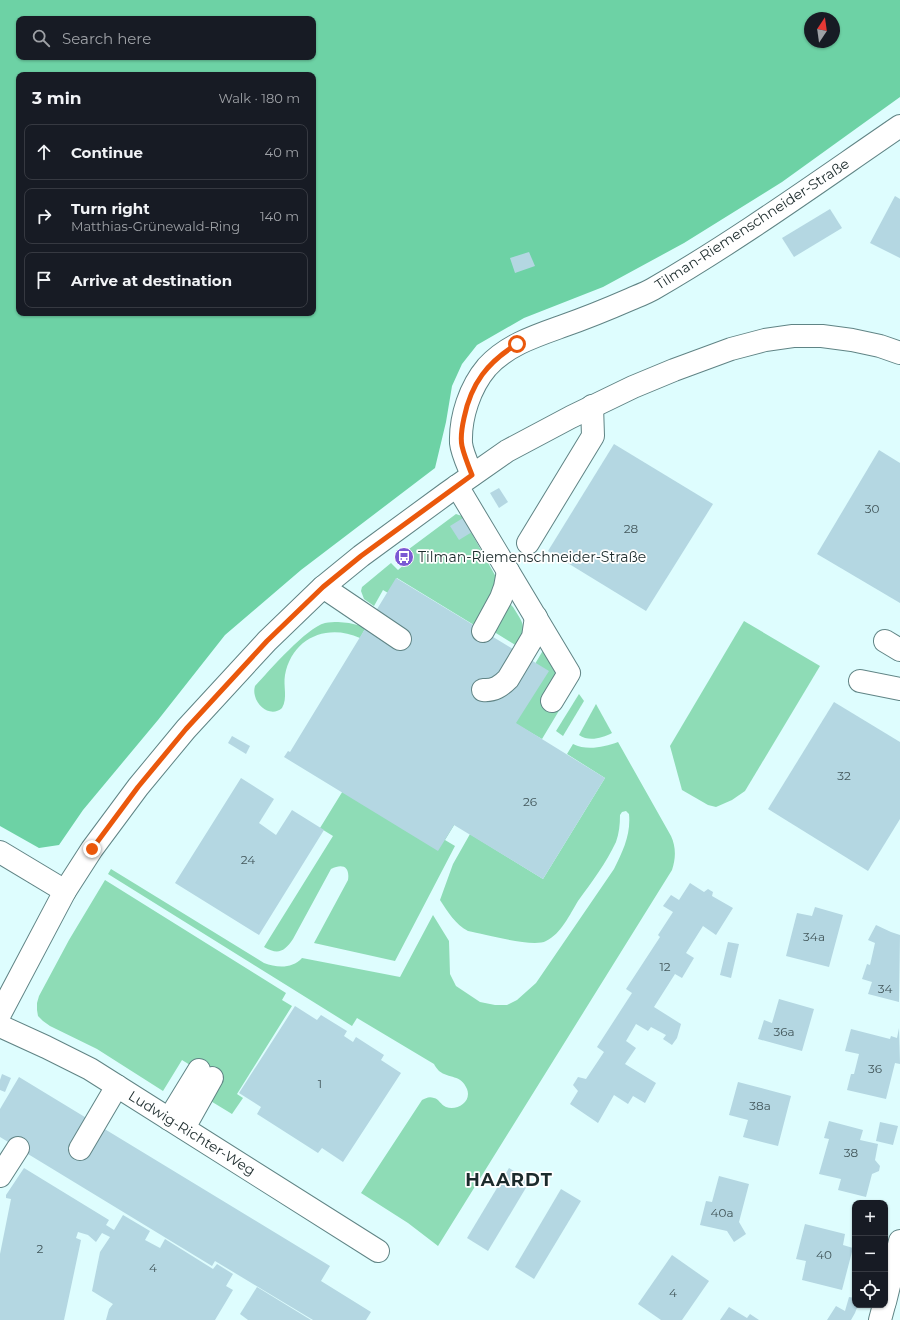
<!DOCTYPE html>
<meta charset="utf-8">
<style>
:root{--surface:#171b24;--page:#20242c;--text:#f1f3f6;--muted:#9ea1a6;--line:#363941}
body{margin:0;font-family:Montserrat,sans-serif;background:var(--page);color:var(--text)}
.controls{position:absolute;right:12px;bottom:12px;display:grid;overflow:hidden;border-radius:8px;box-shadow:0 1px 3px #0004}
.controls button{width:36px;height:36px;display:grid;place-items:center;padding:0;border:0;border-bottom:1px solid var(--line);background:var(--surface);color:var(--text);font:20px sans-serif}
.compass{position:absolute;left:804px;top:12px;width:36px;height:36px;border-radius:50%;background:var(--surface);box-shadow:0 1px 3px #0004;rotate:13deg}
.stop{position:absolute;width:12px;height:12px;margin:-9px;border:3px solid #ea580c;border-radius:50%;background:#fff}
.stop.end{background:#ea580c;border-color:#fff;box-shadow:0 1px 4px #0008}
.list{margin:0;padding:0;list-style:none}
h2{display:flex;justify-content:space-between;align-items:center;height:52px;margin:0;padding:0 16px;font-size:17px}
h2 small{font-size:13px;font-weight:400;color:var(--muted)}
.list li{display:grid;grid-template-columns:26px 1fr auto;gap:12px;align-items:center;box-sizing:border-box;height:56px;margin:0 8px 8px;padding:0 8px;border:1px solid var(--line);border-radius:8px}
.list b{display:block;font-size:15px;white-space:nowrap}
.list p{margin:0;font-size:13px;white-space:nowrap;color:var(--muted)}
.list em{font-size:13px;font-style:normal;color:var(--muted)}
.icon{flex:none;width:22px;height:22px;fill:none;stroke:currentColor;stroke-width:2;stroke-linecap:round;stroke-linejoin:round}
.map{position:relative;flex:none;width:900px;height:1320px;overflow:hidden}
.search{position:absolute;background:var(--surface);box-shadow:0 1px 3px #0004;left:16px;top:16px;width:300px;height:44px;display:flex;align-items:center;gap:10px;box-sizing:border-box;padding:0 14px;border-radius:8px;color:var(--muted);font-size:15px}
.panel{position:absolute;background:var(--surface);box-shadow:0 1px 3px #0004;left:16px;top:72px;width:300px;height:244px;border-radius:8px}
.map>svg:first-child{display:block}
.green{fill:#8edcb6}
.forest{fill:#6dd2a5;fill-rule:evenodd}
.building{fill:#b4d7e2}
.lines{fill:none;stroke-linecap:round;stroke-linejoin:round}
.minor-casing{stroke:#608485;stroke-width:24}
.minor{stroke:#fff;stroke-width:22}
.route{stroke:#ea580c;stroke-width:5}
.labels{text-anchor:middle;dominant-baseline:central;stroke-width:3.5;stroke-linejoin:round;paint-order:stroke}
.number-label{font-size:12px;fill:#42565a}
.street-label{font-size:14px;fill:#1c2b2c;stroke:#fff}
.poi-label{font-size:14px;fill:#1c2b2c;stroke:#fff;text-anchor:start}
.district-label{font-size:18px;font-weight:bold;letter-spacing:1px;fill:#1c2b2c;stroke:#fff}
</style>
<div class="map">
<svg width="900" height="1320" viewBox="0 0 900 1320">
<rect width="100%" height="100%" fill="#defdfe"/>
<!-- green -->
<g class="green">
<polygon points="456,514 462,516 496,577 497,584 474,625 397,578 388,593 383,590 374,606 364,599 361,591 362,587 391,563 398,570 414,556 409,549"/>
<path d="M508,605H511L513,607C525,626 526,625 517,646L491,630Z"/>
<polygon points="744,621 820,666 745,791 732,800 716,807 708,805 682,790 670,746"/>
<path d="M338,622L349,623L366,627L360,638C327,623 292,638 285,675C283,686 288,698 282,708C272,717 258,708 255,696C254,693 254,689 255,686C270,670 306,628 325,623C329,622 334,622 338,622Z"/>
<path d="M545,647L557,670L554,679L542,699L560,709L542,739L516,724L445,840L455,846L395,961L314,943L348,880C350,867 343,863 331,869L293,939C284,952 278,955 264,947L333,836L320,828L402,695L519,691Z"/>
<polygon points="579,694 584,701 563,736 556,731"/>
<path d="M596,704L612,733C602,738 589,742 579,735Z"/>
<path d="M618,742L671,836C676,847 676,858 672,870L438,1246L408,1223L361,1193L422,1100C426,1098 429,1096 434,1098C439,1099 441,1105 446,1107C457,1111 472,1102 467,1089C461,1074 449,1079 439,1071C437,1069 435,1066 434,1064L357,1018L352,1026L108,874L111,869L264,963C277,968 292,969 302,958L400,977L433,915L449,941L450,974L456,986L480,1002L495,1005H507L517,1000L536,983L614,869C623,851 631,834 629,814L626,811L622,812L620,815C620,825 619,833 616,842C606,863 592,882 578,901C570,914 561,934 546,941C533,948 485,934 468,931C455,924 448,912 440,900L453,864L470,834L543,879L605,778L567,754L573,744C587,751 604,747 618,742Z"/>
<polygon points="105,880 286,993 282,1000 292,1006 237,1094 243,1098 232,1114 209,1100 219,1083 182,1060 163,1091 97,1049 50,1026 43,1021 38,1016 37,1010 37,1003 39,996 69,940"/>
</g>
<!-- forest -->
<path class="forest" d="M0,0H900V97L782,182L684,243L603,287L524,318L477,345L462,364L452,386L446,422L435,468L301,570L225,635L158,720L83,810L59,845L39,848L0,826ZM810,18H834V42H810ZM19,19H313V57H19ZM19,75H313V313H19Z"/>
<!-- building -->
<g class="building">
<polygon points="895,196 900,199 900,258 870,243"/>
<polygon points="830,209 842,228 794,257 782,238"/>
<polygon points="529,252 535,266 515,273 510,258"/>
<polygon points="614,444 713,504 646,611 548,551"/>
<polygon points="879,450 900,463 900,603 817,554"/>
<polygon points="499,488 508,502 499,508 490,493"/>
<polygon points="463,518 472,532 459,540 450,526"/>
<polygon points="396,578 549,671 516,723 605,778 543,879 454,825 438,851 284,757 288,751 290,752"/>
<polygon points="834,702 900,742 900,819 868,871 768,809"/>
<polygon points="232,736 250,746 246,754 228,743"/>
<polygon points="241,778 274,799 259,823 276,835 292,810 324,830 259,935 175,883"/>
<polygon points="690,883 704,892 708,889 713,892 712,896 733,908 716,935 703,926 686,953 694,958 682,978 675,974 654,1007 681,1024 677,1038 672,1045 663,1039 666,1035 651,1027 648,1031 636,1024 626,1041 636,1048 625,1064 656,1083 645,1103 633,1096 628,1104 614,1095 598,1123 570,1104 578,1091 573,1085 578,1077 586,1079 604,1052 597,1047 632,993 626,989 660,937 658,935 673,912 663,906 671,895 679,900"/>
<polygon points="815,907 843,915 829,967 786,956 797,913 812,916"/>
<polygon points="876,925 891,932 900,935 899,1002 868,994 872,982 862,979 867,964 870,965 875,943 868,940"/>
<polygon points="728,942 739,944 731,978 720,975"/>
<polygon points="779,999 814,1009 802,1051 758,1039 764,1020 772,1023"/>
<polygon points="295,1006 317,1020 321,1015 347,1031 344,1036 353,1042 356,1037 384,1055 381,1060 401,1073 343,1162 322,1148 318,1153 257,1114 261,1107 239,1093"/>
<polygon points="899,1028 900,1064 895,1063 886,1099 847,1090 851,1074 854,1074 859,1054 845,1051 851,1029 890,1039 891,1036 897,1038"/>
<polygon points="2,1074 11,1078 5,1092 0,1090 0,1080"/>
<polygon points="19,1077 330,1266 321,1281 371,1312 366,1320 313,1320 215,1261 212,1266 0,1137 0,1109"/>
<polygon points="738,1082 791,1096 778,1146 743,1137 748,1120 729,1115"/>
<polygon points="829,1121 863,1130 860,1140 878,1144 875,1160 880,1166 879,1171 872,1174 866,1197 838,1190 841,1179 819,1174 829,1139 824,1138"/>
<polygon points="880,1122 898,1126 893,1145 876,1141"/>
<polygon points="24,1168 109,1220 106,1225 114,1230 123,1215 150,1231 145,1240 160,1248 165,1239 213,1269 217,1264 233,1274 226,1286 233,1290 215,1320 106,1320 109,1309 113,1304 92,1291 100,1252 110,1237 102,1233 96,1242 88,1235 78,1232 76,1238 81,1240 64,1320 0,1320 0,1254 11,1199 6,1198 6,1195"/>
<polygon points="509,1168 530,1181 488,1251 467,1238"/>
<polygon points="719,1176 749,1184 739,1222 746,1234 734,1242 727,1231 700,1225 706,1201 712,1202"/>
<polygon points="561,1189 581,1201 534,1279 515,1267"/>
<polygon points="805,1224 845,1234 843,1245 853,1248 842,1290 802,1280 806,1261 796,1259"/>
<polygon points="672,1255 709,1281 682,1320 661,1320 638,1304"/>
<polygon points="257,1287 311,1320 248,1320 240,1314"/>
<polygon points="849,1297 855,1298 855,1305 858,1305 855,1313 851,1320 827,1320 836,1306 845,1311"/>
<polygon points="729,1307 747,1318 750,1314 759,1320 720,1320"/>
</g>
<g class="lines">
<!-- minor casing -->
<g class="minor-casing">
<g id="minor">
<path d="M472,475C468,465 462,453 461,443C460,417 470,387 487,367C507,345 535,336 563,326C586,318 608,309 631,299C638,296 646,293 653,289C738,240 818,182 900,126"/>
<polyline points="457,486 569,673 552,701"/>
<polyline points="528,543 593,436 592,406"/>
<polyline points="323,587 400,639"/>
<polyline points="483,631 501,598 505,587 508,571"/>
<polyline points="885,641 900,650"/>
<polyline points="860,681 900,689"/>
<path d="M483,690C494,691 501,686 508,679L533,637L536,617"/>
<polyline points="0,852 65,891"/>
<polyline points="0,1014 65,891 92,849 138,787 186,729 267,641 323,587 361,556 447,493 507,451 571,417 633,387 674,370 731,349 765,340 793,336 822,336 852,340 880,346 900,353"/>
<polyline points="0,1026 46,1047 90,1069 378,1251"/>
<polyline points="169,1119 199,1070"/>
<polyline points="184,1128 212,1078"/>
<polyline points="80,1149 117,1086"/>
<polyline points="0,1176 18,1148"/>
<polyline points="885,1302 900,1241"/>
<polyline points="880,1320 884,1305"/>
</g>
</g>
<!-- minor -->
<use href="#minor" class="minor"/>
</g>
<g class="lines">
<!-- route -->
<path class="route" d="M92,849L138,787L186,729L267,641L323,587L361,556L472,475C468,465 464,455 462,446C460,437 462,427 464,418C471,383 488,362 517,344"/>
</g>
<!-- icons -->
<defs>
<g id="bus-disc" transform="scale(1)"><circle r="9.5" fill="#7b59d3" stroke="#fff"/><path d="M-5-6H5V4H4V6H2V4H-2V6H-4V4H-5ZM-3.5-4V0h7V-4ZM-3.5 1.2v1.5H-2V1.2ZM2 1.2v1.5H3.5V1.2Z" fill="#fff"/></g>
</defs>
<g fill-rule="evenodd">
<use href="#bus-disc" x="404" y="557"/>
</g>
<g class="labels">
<!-- number labels -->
<g class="number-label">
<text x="872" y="508">30</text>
<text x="631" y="528">28</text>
<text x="844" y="775">32</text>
<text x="530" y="801">26</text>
<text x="248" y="859">24</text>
<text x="814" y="936">34a</text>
<text x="665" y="966">12</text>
<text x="885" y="988">34</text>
<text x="784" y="1031">36a</text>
<text x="875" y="1068">36</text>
<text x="320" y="1083">1</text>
<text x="760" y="1105">38a</text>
<text x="851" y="1152">38</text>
<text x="722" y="1212">40a</text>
<text x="40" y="1248">2</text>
<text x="824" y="1254">40</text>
<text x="153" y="1267">4</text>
<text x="673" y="1292">4</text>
</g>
<!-- street labels -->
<g class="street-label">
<text transform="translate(752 224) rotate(-33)">Tilman-Riemenschneider-Straße</text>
<text transform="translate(192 1133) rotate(32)">Ludwig-Richter-Weg</text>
</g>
<!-- poi labels -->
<g class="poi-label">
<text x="418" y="557">Tilman-Riemenschneider-Straße</text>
</g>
<!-- district labels -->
<g class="district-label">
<text x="509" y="1180">HAARDT</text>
</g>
</g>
</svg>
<div class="controls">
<button>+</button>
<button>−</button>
<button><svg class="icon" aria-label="locate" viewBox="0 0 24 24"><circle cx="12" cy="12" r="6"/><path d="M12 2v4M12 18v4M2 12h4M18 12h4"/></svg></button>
</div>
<svg class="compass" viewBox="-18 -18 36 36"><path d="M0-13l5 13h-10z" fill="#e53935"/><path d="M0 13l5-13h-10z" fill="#9ea1a6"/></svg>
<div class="stop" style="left:517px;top:344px"></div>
<div class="stop end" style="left:92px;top:849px"></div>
<div class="search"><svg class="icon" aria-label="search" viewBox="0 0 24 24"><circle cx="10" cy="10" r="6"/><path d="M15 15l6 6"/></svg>Search here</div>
<section class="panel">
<h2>3 min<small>Walk · 180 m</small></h2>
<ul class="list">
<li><svg class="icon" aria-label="ahead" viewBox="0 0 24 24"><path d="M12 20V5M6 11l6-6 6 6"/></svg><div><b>Continue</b></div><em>40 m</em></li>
<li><svg class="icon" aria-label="right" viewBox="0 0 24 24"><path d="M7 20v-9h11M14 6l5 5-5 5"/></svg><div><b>Turn right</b><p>Matthias-Grünewald-Ring</p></div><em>140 m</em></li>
<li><svg class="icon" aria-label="arrive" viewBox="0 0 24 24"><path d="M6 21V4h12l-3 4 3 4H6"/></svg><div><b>Arrive at destination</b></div></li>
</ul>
</section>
</div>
